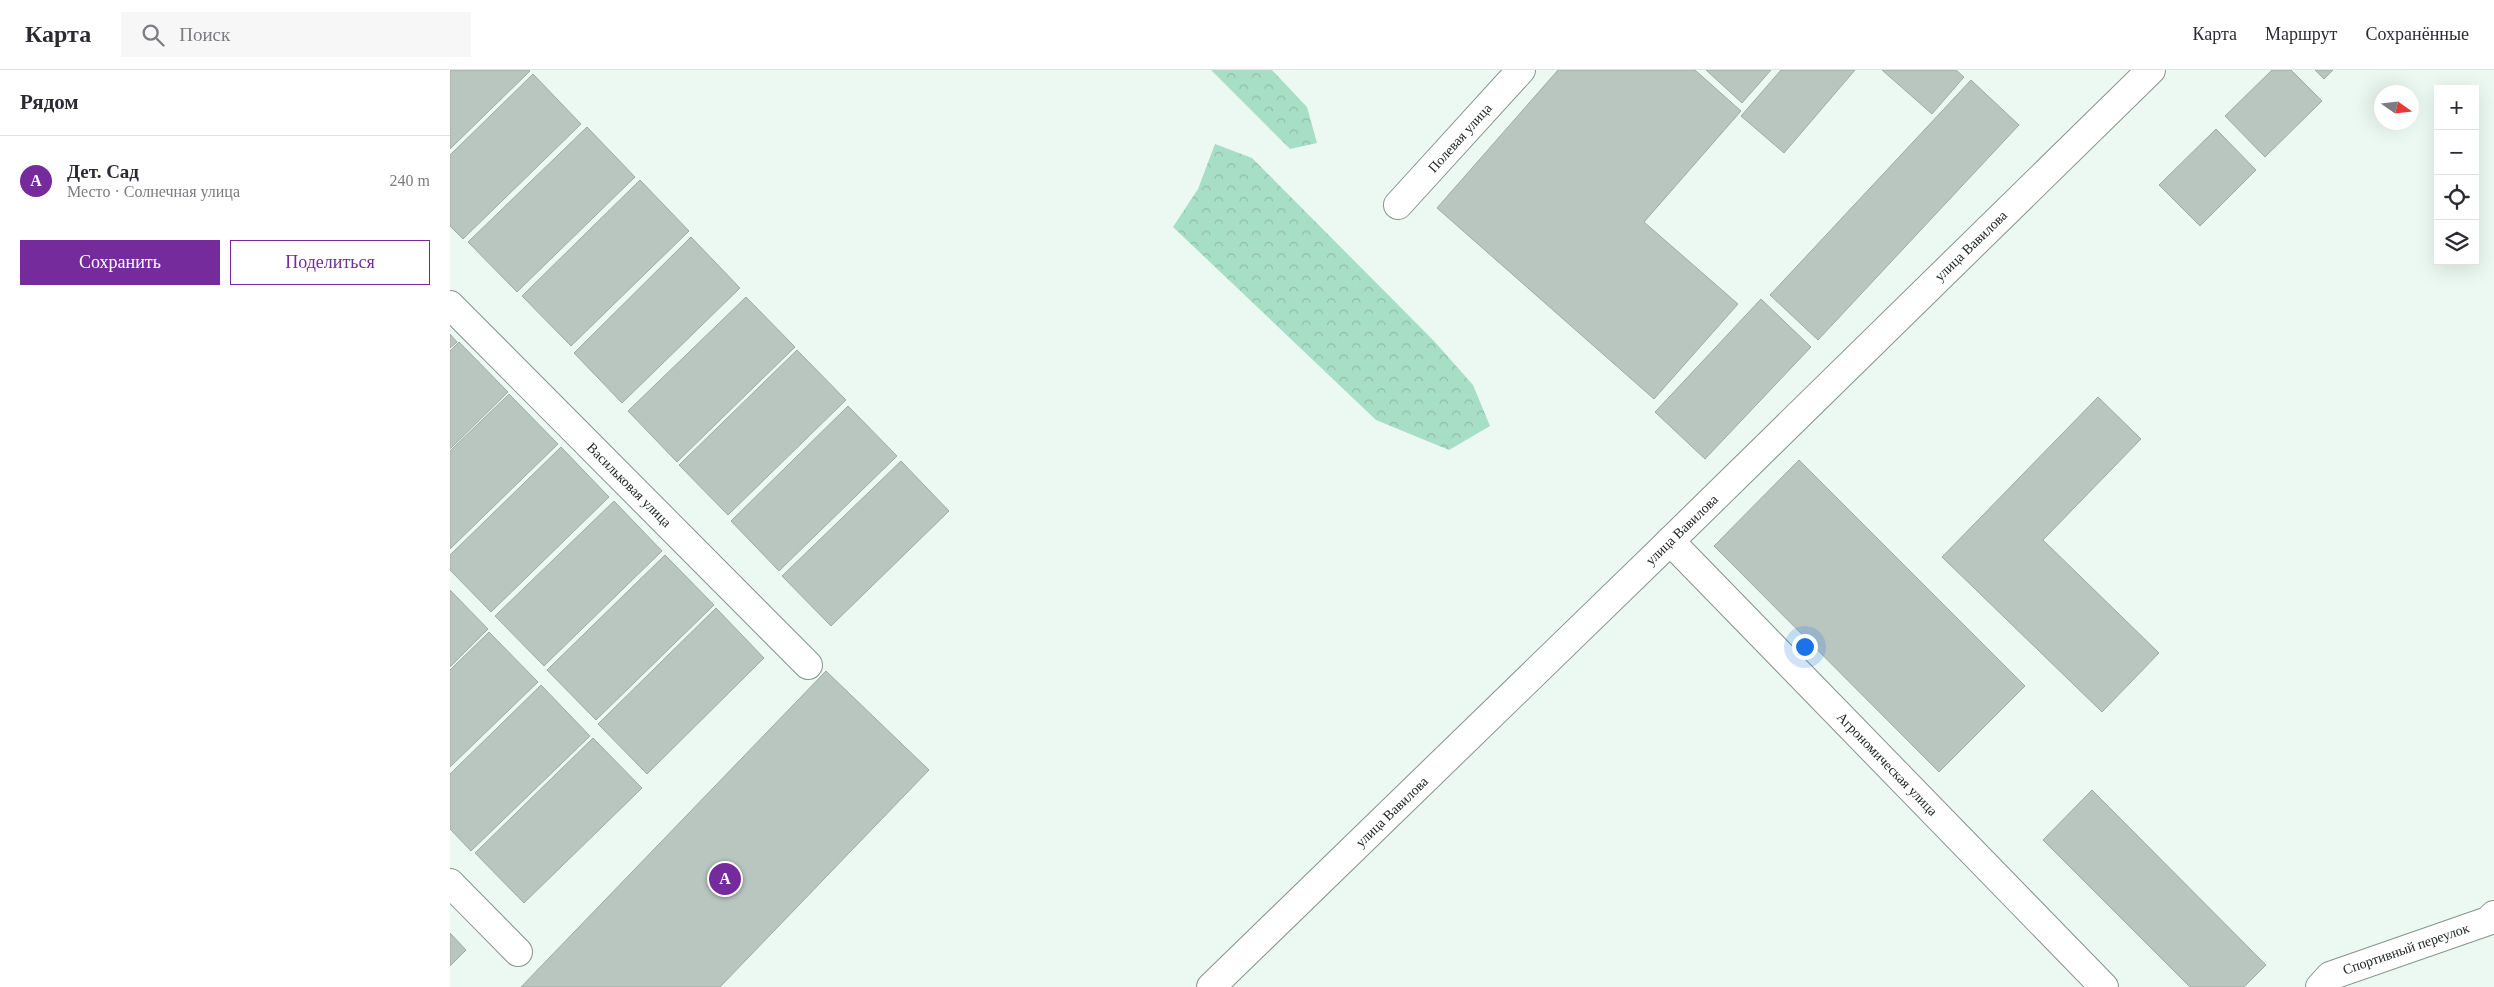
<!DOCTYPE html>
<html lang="ru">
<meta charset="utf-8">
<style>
:root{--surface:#fff;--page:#f7f7f7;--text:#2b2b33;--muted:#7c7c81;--line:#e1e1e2;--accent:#762b9d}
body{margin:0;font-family:"Times New Roman",serif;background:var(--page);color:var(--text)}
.controls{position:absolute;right:15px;top:15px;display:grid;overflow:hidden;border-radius:0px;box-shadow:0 5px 20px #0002}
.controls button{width:45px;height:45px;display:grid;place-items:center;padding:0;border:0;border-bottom:1px solid var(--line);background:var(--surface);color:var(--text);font:25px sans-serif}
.compass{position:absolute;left:1924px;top:15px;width:45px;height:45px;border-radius:50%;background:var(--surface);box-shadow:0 5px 20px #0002;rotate:104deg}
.you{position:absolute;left:1354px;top:576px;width:18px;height:18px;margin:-12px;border:4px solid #fff;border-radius:50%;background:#1a73e8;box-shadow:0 0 0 8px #1a73e833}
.badge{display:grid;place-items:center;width:32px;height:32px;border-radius:50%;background:var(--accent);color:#fff;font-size:16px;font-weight:700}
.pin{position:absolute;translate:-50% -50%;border:2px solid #fff;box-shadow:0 1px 5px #0006}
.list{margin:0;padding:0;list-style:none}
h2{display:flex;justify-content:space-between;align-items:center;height:65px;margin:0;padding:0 20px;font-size:21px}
h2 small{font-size:16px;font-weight:400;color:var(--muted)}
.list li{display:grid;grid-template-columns:32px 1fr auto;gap:15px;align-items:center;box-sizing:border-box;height:90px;padding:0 20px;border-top:1px solid var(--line)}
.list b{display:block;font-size:19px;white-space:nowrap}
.list p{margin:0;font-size:16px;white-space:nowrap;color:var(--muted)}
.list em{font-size:16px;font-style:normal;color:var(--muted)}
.actions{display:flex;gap:10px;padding:15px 20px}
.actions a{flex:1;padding:11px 0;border:1px solid var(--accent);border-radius:0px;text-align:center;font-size:18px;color:var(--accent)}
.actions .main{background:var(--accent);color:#fff}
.icon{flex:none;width:28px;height:28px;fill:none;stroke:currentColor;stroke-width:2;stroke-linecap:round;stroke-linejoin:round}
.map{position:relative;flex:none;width:2044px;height:917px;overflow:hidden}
header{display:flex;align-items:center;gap:30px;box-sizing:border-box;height:70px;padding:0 25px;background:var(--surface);border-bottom:1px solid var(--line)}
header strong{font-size:24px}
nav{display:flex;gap:28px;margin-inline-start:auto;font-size:18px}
.search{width:350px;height:45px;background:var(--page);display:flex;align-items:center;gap:12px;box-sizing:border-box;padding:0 18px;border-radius:0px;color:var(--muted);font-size:19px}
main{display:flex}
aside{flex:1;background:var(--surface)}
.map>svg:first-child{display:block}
.forest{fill:url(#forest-crowns)}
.building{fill:#b9c6c0;stroke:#9eaaa5}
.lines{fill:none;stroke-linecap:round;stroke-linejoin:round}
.minor-casing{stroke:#86938d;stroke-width:30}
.minor{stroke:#fff;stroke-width:28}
.labels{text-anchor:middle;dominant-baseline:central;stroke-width:4;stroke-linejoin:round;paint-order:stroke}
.street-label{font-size:14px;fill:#212624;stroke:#fff}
</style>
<header>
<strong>Карта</strong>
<div class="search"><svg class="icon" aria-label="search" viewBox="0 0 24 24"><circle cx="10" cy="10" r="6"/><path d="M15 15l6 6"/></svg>Поиск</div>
<nav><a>Карта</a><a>Маршрут</a><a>Сохранённые</a></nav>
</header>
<main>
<aside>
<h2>Рядом<small></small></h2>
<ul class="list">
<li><span class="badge">A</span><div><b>Дет. Сад</b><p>Место · Солнечная улица</p></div><em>240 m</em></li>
</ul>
<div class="actions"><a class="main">Сохранить</a><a>Поделиться</a></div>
</aside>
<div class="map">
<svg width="2044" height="917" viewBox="0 0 2044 917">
<defs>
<pattern id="forest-crowns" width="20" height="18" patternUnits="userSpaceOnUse" patternTransform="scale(1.25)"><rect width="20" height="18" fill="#a6dec6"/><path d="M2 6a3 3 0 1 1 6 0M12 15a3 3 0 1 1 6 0" fill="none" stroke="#8fbeaa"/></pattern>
</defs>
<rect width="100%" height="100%" fill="#ecf9f3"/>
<!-- forest -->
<g class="forest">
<polygon points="761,0 822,0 857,37 867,73 840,79"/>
<polygon points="765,74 802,88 984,271 1023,315 1040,356 999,380 926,350 723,157 748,119"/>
</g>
<!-- building -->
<g class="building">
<polygon points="0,0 79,0 80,1 0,79"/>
<polygon points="1108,0 1245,0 1291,41 1194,152 1288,234 1204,329 987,138"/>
<polygon points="1256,0 1321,0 1292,33"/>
<polygon points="1331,0 1405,0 1334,83 1291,46"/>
<polygon points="1432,0 1506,0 1514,7 1482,44"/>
<polygon points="1822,0 1841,0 1872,31 1815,87 1775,46"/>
<polygon points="1865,0 1883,0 1874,9"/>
<polygon points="83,4 131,54 13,169 0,156 0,85"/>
<polygon points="1521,10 1569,55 1368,270 1320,225"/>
<polygon points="137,57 185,107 67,222 18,172"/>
<polygon points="1766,59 1806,100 1750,156 1709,115"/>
<polygon points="190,110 239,161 121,276 72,226"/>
<polygon points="241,167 290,218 172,333 124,283"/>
<polygon points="296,227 345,277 227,392 178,341"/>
<polygon points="1311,229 1361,277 1255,389 1205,342"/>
<polygon points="0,264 7,272 0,278"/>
<polygon points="9,272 58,322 0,379 0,281"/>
<polygon points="347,280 396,330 278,445 229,395"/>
<polygon points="59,324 108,374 0,479 0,381"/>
<polygon points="1648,327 1691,369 1593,470 1709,583 1652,642 1492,487"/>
<polygon points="398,336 447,386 329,501 281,451"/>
<polygon points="111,377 159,427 41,542 0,500 0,485"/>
<polygon points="1349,390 1575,616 1489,702 1264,476"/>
<polygon points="451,391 499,441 381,556 332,506"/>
<polygon points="164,431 212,481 94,596 45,546"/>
<polygon points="215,485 264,535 146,650 97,600"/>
<polygon points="0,520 38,559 0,597"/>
<polygon points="266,538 314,588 197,704 148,654"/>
<polygon points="39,562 88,612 0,697 0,600"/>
<polygon points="376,601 479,700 270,917 71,917"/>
<polygon points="91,615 140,666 21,781 0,759 0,704"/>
<polygon points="143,668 192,718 74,833 25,783"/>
<polygon points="1642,720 1816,895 1794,917 1740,917 1593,770"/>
<polygon points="0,863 16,880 0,896"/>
</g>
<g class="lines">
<!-- minor casing -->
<g class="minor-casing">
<g id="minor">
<polyline points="948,135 1071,0"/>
<polyline points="0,235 358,595"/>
<polyline points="1220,471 1654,917"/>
<polyline points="0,813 68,882"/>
<polyline points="761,917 1207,484 1701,0"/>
<polyline points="1870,917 1880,906 2038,851 2044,845"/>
</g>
</g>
<!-- minor -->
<use href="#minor" class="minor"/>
</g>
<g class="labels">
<!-- street labels -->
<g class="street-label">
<text transform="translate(1010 68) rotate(-48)">Полевая улица</text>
<text transform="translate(1521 176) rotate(-44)">улица Вавилова</text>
<text transform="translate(179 415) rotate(45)">Васильковая улица</text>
<text transform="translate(1232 460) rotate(-44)">улица Вавилова</text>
<text transform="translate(1437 694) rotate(46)">Агрономическая улица</text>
<text transform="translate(942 742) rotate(-44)">улица Вавилова</text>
<text transform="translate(1956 879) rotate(-19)">Спортивный переулок</text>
</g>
</g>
</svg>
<div class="controls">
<button>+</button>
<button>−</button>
<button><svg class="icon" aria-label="locate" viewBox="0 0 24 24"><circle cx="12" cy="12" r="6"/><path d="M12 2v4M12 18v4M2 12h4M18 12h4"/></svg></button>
<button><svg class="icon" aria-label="layers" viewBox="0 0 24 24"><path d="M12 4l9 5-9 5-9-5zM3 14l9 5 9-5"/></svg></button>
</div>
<svg class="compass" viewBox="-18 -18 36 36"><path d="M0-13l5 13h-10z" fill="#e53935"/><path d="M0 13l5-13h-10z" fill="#7c7c81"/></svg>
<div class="you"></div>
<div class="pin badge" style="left:275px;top:809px">A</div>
</div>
</main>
